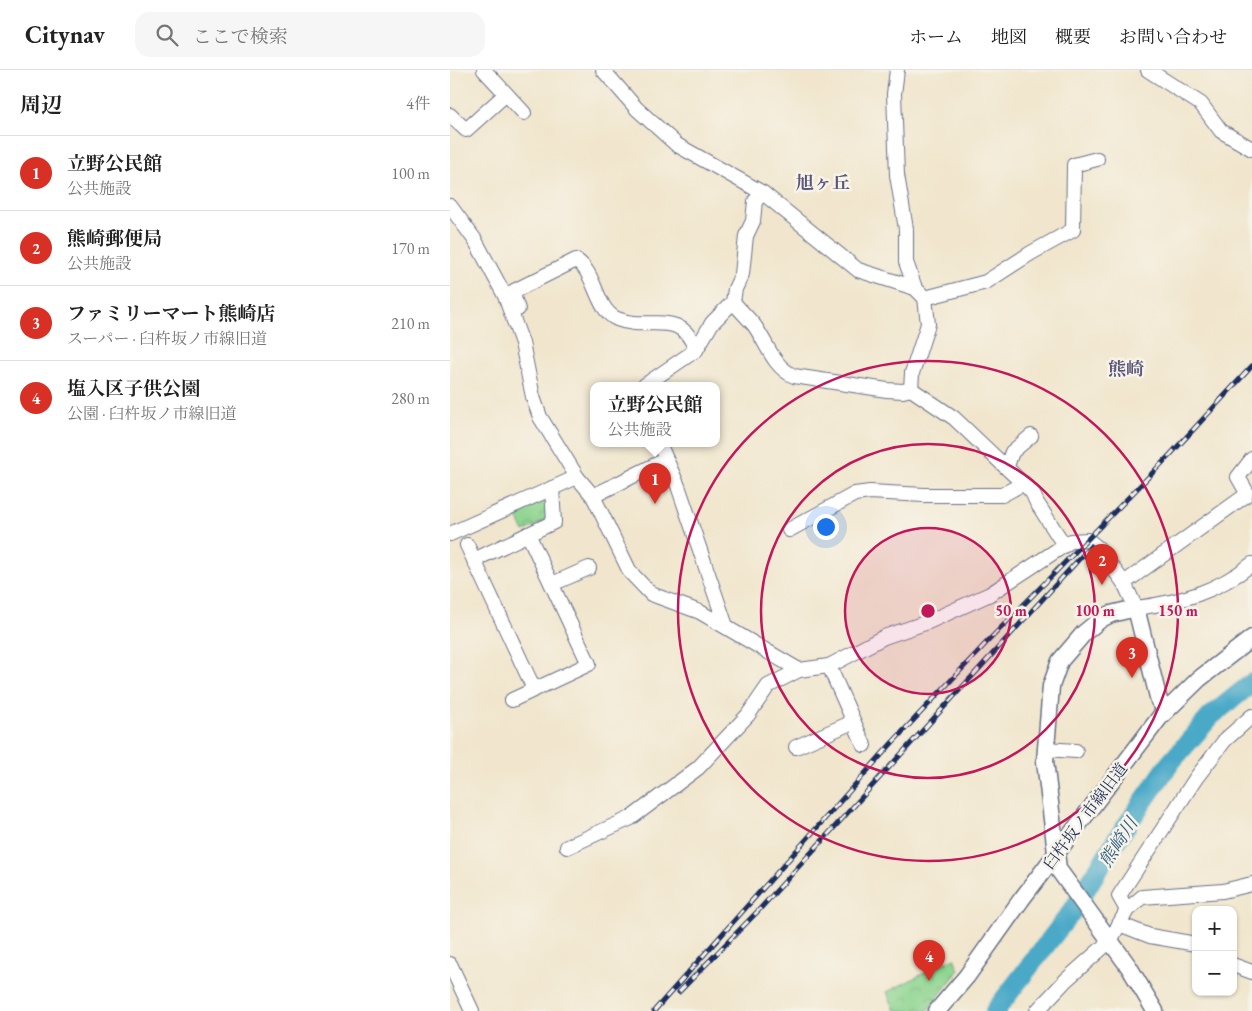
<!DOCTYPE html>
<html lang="ja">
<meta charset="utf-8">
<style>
:root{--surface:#fff;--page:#f6f6f6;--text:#222;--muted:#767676;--line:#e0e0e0;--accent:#d93025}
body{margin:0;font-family:"EB Garamond","Noto Serif JP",serif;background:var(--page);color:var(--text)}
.controls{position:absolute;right:15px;bottom:15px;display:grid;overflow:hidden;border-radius:10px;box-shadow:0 1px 4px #0004}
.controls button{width:45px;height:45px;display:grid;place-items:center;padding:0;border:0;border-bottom:1px solid var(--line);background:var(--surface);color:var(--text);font:25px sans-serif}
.you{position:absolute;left:375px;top:456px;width:18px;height:18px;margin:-12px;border:4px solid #fff;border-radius:50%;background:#1a73e8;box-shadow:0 0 0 8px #1a73e833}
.badge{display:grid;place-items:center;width:32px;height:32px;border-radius:50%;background:var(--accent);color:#fff;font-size:16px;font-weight:700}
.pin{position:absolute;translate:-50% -41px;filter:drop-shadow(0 1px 2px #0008)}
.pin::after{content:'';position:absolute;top:26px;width:18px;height:15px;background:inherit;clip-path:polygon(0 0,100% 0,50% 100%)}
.popup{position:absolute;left:140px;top:312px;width:130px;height:65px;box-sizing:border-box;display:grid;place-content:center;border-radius:10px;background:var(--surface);filter:drop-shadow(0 1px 4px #0005);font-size:16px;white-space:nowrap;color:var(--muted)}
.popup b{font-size:19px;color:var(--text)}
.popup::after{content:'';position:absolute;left:50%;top:100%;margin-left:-10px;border:10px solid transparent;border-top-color:var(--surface)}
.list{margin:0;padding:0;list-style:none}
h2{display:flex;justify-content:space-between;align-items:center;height:65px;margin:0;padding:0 20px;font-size:21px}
h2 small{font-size:16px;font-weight:400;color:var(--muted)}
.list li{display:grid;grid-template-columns:32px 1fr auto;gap:15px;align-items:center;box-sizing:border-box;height:75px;padding:0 20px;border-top:1px solid var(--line)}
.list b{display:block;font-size:19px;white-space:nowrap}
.list p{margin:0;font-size:16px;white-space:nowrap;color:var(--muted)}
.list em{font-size:16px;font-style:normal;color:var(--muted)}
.icon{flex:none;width:28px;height:28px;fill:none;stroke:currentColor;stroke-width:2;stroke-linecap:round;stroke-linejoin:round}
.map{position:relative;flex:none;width:802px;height:941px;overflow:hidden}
header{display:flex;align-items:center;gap:30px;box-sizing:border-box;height:70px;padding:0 25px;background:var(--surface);border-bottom:1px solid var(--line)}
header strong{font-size:24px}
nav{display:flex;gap:28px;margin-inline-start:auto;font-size:18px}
.search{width:350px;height:45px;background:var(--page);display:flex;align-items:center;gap:12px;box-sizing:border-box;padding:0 18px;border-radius:15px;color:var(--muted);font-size:19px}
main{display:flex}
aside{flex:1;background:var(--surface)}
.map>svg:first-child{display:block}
.park{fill:url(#park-crowns);stroke:#548276}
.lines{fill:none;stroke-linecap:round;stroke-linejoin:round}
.river{stroke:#48a9c7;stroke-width:20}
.minor-casing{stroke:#666f85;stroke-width:16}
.tertiary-casing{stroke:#666f85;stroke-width:19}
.minor{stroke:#fff;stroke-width:14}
.tertiary{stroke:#fff;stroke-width:16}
.rail-casing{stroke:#1b2f5e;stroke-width:5}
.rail{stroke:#f7f3e8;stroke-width:3;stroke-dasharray:9;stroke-linecap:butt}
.ring{fill:none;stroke:#c2185b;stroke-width:2.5}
.labels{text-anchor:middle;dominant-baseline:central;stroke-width:5;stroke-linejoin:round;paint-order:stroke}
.street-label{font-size:16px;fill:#1b2f5e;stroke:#f7f3e8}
.neighbourhood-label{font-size:18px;font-weight:bold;fill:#5b577c;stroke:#f7f3e8}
.water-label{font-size:18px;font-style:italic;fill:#2b5a83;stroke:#f7f3e8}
.centre{fill:#c2185b;stroke:#f7f3e8;stroke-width:2.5}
.ring-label{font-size:15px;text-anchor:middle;font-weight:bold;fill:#c2185b;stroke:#f7f3e8;stroke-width:5;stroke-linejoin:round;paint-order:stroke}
</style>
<header>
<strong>Citynav</strong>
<div class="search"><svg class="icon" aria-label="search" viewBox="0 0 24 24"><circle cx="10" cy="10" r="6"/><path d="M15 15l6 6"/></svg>ここで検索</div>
<nav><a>ホーム</a><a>地図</a><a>概要</a><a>お問い合わせ</a></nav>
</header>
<main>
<aside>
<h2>周辺<small>4件</small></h2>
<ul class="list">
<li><span class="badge">1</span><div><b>立野公民館</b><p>公共施設</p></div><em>100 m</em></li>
<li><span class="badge">2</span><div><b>熊崎郵便局</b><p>公共施設</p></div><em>170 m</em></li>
<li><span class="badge">3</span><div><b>ファミリーマート熊崎店</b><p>スーパー · 臼杵坂ノ市線旧道</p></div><em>210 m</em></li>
<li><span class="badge">4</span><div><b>塩入区子供公園</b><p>公園 · 臼杵坂ノ市線旧道</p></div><em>280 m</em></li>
</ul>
</aside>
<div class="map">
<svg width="802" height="941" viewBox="0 0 802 941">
<defs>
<pattern id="park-crowns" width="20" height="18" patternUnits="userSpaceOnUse" patternTransform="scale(1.25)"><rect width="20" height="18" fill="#8dd48f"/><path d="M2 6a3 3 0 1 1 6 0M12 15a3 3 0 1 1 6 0" fill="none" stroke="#79b67e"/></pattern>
</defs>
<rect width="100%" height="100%" fill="#f7f3e8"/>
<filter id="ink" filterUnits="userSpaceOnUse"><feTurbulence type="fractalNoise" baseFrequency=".02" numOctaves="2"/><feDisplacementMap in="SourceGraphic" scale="10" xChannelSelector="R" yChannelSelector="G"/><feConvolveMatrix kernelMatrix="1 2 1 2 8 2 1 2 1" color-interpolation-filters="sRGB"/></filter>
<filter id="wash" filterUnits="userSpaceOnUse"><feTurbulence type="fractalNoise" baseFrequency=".0096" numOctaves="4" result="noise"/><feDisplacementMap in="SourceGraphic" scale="20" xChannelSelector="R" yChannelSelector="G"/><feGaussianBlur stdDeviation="1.12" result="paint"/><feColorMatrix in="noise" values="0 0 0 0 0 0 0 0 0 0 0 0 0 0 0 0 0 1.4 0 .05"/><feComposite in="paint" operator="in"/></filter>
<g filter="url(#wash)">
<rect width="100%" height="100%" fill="#f1e6cd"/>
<!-- park -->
<g class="park">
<polygon points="98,426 101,447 74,462 63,438"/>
<polygon points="504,888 509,900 477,941 445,941 437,922"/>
</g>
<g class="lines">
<!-- river -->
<polyline class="river" points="545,941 623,840 665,772 720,693 761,646 802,613"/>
</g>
</g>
<g filter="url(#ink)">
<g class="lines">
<!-- minor casing -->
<g class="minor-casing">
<g id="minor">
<polyline points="34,0 74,43"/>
<polyline points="153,0 187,39 227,75 313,123 408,200 465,218 475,228 478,254 462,303 461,319"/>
<polyline points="447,0 444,24 447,105 456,159 456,192 465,218"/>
<polyline points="698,0 751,34 771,61 802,79"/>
<polyline points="0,45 16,60 56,24"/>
<polyline points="0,136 25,170 55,226 72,273 83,327 90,347 127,407 143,426 180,502 201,524 250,542 349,600"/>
<polyline points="475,228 536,212 581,183 623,160 624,95 647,89"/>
<path d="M283,232C290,240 297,247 304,255C317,273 323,297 344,306L437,320L453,321L461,319L504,348L582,422L587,433L614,475"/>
<path d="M68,239L63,225L64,221L126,190C147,204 145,239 167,249C199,262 230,237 246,280"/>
<polyline points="195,315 246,280 262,253 283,232 285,219 292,204 296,166 303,151 305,131 313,123"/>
<polyline points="209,373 228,416 276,556"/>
<polyline points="557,396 562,382 581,366"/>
<polyline points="143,426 215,390"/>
<polyline points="339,460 405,424 420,422 474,425 552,425 574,413"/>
<polyline points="0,464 127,407"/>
<polyline points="17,475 84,619"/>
<polyline points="24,490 104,452 102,418"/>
<polyline points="674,513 795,426 796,421 788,407 802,389"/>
<polyline points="102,514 139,498"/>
<polyline points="379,596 414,675"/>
<polyline points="62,630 139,594 78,464"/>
<polyline points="346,677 403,652"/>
<polyline points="595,679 626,681"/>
<path d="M117,777L181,748L248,698L298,645L318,616L349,600L379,596L434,567L478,552L540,524L621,471L638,470L648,478L674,513L686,538C731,532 766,522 802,494"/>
<polyline points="677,840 669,826 746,708 775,670 802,646"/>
<polyline points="669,854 700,866 746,874"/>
<polyline points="0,894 22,941"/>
<polyline points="783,895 802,902"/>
<polyline points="587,941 616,910 660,871 677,840 692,827 773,821 802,814"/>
</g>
</g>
<!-- tertiary casing -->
<g class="tertiary-casing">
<g id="tertiary">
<polyline points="487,941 517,906 571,830 710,647 749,609 802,568"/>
<polyline points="705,941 679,897 608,799 595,691 601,616 610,591 634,563 651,549 661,544 686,538 709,631 717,640"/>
</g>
</g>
<!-- minor -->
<use href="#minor" class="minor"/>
<!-- tertiary -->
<use href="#tertiary" class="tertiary"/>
<!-- rail casing -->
<g class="rail-casing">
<g id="rail">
<polyline points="229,922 308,841 641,476"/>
<polyline points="204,941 442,673 539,570 718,387 802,296"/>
</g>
</g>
<!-- rail -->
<use href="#rail" class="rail"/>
</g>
</g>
<!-- distance rings -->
<circle cx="478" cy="541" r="83" fill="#c2185b" fill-opacity=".12"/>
<g class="ring">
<circle cx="478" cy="541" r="83"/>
<circle cx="478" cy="541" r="167"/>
<circle cx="478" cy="541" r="250"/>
</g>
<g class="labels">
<!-- street labels -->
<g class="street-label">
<text transform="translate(635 746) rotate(-53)">臼杵坂ノ市線旧道</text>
</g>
<!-- neighbourhood labels -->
<g class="neighbourhood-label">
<text x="373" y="112">旭ヶ丘</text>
<text x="676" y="298">熊崎</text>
</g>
<!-- water labels -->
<g class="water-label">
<text transform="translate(668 772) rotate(-57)">熊崎川</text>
</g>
</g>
<circle cx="478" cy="541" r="8" class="centre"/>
<g class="ring-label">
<text x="561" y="546">50 m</text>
<text x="645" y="546">100 m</text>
<text x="728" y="546">150 m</text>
</g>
</svg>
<div class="controls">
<button>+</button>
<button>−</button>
</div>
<div class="you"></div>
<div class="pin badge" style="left:205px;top:434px">1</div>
<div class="popup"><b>立野公民館</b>公共施設</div>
<div class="pin badge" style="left:652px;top:515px">2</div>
<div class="pin badge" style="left:682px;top:608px">3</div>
<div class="pin badge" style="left:479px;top:911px">4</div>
</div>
</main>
